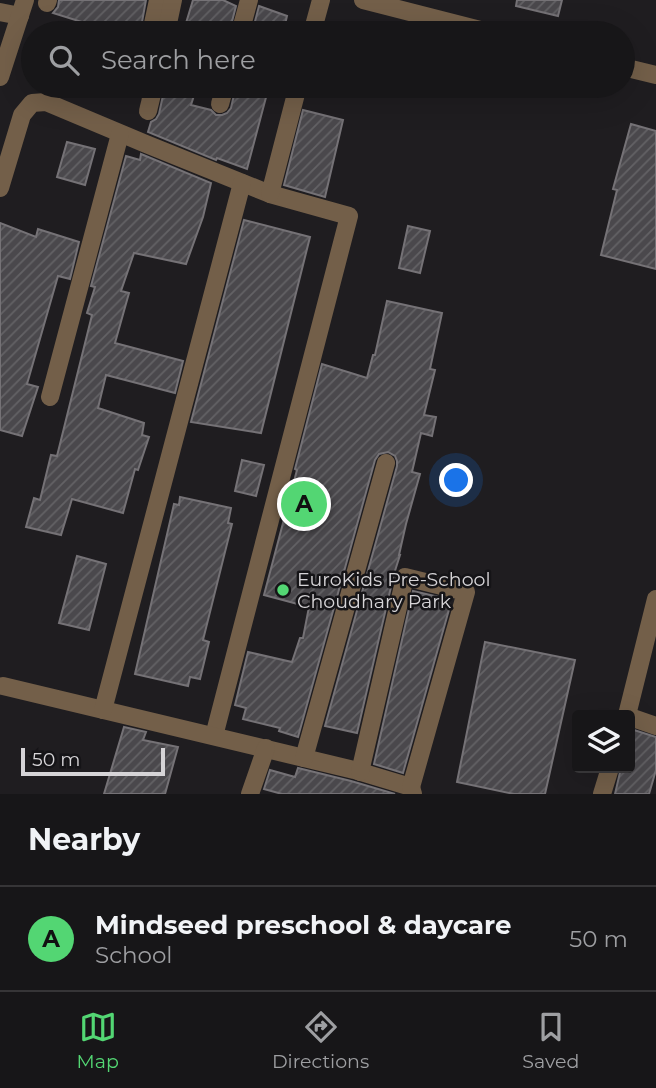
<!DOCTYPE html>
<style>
:root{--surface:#171618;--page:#242325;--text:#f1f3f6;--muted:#9e9fa2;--line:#363537;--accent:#53d673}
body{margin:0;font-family:Montserrat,sans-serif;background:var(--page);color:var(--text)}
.controls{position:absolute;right:21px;bottom:21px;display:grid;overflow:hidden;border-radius:7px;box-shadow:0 7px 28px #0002}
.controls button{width:63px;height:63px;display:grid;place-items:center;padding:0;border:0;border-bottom:2px solid var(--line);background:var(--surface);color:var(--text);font:35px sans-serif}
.scale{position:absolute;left:21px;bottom:18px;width:144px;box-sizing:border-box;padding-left:7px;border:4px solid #d6d4d7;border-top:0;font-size:19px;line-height:24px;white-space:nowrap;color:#d6d4d7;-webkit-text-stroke:5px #151417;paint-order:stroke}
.you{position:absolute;left:457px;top:481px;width:24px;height:24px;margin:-18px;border:5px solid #fff;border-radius:50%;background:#1a73e8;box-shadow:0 0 0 10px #1a73e833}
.badge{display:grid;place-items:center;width:46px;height:46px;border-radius:50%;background:var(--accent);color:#111;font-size:23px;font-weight:700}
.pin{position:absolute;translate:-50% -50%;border:4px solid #fff;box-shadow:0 2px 7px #0006}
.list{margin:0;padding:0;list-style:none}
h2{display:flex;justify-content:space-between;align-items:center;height:91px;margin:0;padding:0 28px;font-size:30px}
h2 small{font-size:23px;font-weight:400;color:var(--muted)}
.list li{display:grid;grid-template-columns:46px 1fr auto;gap:21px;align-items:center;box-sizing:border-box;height:105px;padding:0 28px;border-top:2px solid var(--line)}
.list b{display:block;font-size:26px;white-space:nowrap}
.list p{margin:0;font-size:23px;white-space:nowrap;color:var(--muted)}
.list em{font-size:23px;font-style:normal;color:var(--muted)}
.icon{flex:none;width:38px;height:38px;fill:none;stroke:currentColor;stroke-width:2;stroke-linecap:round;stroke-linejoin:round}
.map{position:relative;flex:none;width:656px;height:794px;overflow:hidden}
.search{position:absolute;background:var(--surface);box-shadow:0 7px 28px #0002;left:21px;right:21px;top:21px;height:77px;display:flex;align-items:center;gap:18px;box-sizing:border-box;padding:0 24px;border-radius:38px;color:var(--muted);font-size:26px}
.sheet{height:196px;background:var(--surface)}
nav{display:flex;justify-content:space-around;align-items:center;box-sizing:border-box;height:98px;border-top:2px solid var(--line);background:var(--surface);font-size:19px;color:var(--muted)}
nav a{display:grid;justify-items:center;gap:4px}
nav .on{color:var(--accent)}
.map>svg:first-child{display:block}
.building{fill:url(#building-hatch);stroke:#757276;stroke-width:2}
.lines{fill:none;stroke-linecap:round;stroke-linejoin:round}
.minor{stroke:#735f49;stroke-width:18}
.poi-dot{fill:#53d673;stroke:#151417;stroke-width:2.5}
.labels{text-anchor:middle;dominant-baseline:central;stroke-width:5;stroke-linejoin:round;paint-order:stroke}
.poi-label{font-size:19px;fill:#d6d4d7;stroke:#151417;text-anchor:start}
</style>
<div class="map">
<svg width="656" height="794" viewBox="0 0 656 794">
<defs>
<pattern id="building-hatch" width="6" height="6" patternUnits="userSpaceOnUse" patternTransform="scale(1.75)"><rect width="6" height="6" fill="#4a484c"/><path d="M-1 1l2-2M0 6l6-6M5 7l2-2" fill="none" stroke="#636265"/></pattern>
</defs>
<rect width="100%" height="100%" fill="#1f1d20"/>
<!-- building -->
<g class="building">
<polygon points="59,0 146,0 140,33 117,33 53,13 58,7"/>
<polygon points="193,0 223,0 236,6 229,33 183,33"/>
<polygon points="517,0 562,0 558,16 516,6"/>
<polygon points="259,6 287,16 283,33 252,33"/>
<polygon points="165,86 197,86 191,105 211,110 216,115 222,115 227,113 231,108 236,86 269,86 247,169 217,158 216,160 148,132 151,122 156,119 159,114"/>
<polygon points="303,110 343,120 325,197 284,185"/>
<polygon points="631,124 656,131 656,269 601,255 617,190 613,189"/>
<polygon points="67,142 95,149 85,185 57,177"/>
<polygon points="141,154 211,183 203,217 186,264 134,253 121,291 129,293 115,343 183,361 175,393 106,375 98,408 144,423 142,435 149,437 138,470 135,469 123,513 72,499 61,535 26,527 34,498 40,500 51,455 57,456 92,315 87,313 95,287 91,286 126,156 140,160"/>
<polygon points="244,220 310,237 261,433 191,422"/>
<polygon points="0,223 36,237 38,229 79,242 70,279 58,276 27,384 38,387 22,436 0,430"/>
<polygon points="408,226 430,231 420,273 399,268"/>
<polygon points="387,301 442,313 430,369 435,370 424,415 436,417 432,436 421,433 412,472 420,474 406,524 399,555 400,555 394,574 357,733 325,726 397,466 397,461 395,456 388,452 379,454 375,460 298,737 279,731 280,728 243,719 246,708 235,705 248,652 292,662 300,638 303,638 309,607 264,595 297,470 295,469 322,364 367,378 373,355 375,355"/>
<polygon points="242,460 264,465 256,496 235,491"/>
<polygon points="180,497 231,508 228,523 232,524 203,640 209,642 200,679 190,677 188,686 135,674 174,504 179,505"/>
<polygon points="77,556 106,564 89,630 59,623"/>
<polygon points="413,591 448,599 450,606 403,773 374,764"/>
<polygon points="485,642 575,660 545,794 514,794 457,782"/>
<polygon points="124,727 146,732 143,740 178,747 165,794 104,794"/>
<polygon points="634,730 656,737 656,770 649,794 615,794 621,768 630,768 630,745"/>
<polygon points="298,768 351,781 395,794 282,794 264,789 270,770 295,777"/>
</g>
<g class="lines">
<!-- minor -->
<g class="minor">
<polyline points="363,0 492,33"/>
<polyline points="47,3 48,0"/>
<polyline points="0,12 20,16"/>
<polyline points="151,33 158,0"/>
<polyline points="166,33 173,0"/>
<polyline points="240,33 249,0"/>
<polyline points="312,33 321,0"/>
<polyline points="623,67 656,75"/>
<polyline points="0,77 25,0"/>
<polyline points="220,104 225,86"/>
<polyline points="148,111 154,86"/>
<polyline points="0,188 22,115 32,103 46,102 146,144 270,194 349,216 214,736"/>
<polyline points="270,194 298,86"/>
<polyline points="50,397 120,134"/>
<polyline points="3,686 354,770 411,787 413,794"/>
<polyline points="103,710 242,183"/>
<polyline points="627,715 656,599"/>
<polyline points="630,717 656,726"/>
<polyline points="304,758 386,463"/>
<polyline points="360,772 405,577 466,592 411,787"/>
<polyline points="250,794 266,748"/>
<polyline points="602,794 610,768"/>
</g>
</g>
<!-- markers -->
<circle class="poi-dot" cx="283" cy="590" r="7"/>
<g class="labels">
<!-- poi labels -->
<g class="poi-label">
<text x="297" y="579">EuroKids Pre-School<tspan x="297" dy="22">Choudhary Park</tspan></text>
</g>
</g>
</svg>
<div class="controls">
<button><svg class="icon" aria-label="layers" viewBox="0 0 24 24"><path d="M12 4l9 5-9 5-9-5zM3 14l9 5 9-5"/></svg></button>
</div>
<div class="scale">50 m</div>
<div class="you"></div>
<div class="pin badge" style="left:304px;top:504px">A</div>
<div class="search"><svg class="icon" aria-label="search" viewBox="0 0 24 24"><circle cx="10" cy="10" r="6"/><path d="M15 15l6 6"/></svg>Search here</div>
</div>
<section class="sheet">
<h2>Nearby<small></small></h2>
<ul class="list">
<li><span class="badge">A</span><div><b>Mindseed preschool &amp; daycare</b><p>School</p></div><em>50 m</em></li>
</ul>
</section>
<nav>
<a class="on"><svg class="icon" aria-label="map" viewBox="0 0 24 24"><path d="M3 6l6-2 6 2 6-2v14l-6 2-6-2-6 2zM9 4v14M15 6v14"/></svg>Map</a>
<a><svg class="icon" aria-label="directions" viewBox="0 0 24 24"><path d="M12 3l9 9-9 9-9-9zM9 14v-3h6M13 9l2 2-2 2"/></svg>Directions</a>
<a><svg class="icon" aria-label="saved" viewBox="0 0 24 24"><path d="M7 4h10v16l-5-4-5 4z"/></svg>Saved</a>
</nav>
